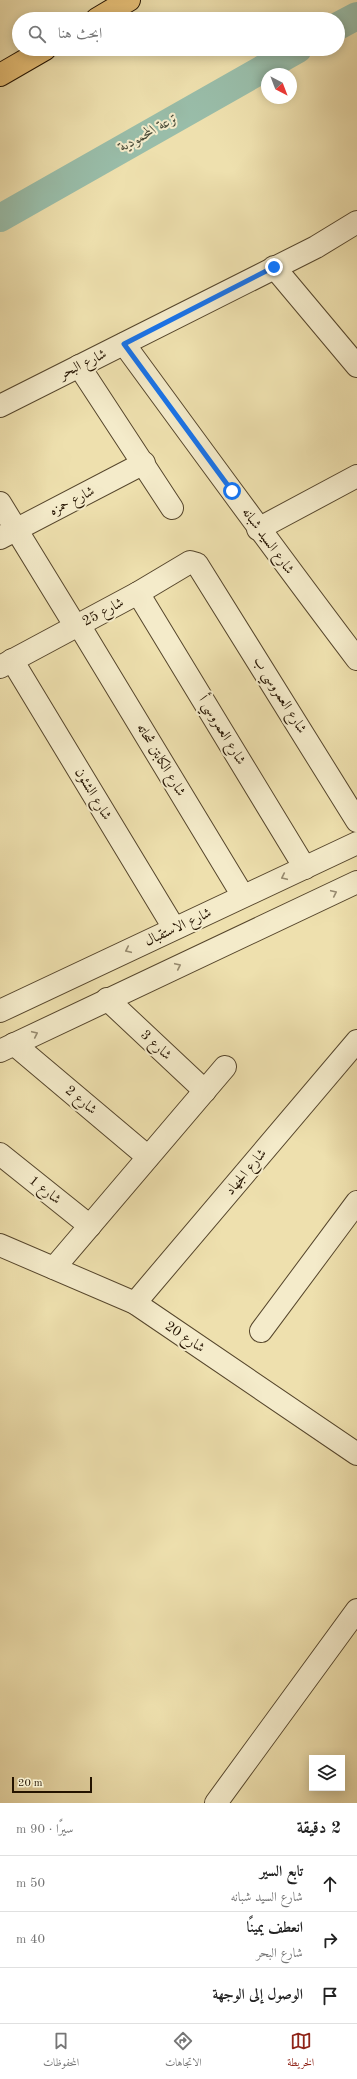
<!DOCTYPE html>
<html lang="ar">
<meta charset="utf-8">
<style>
:root{--surface:#fff;--page:#f6f6f6;--text:#222;--muted:#767676;--line:#e0e0e0;--accent:#8f2418}
body{margin:0;font-family:"Old Standard TT",Amiri,serif;background:var(--page);color:var(--text);direction:rtl}
.controls{position:absolute;right:12px;bottom:12px;display:grid;overflow:hidden;border-radius:0px;box-shadow:0 2px 10px #0003}
.controls button{width:36px;height:36px;display:grid;place-items:center;padding:0;border:0;border-bottom:1px solid var(--line);background:var(--surface);color:var(--text);font:20px sans-serif}
.compass{position:absolute;left:261px;top:68px;width:36px;height:36px;border-radius:50%;background:var(--surface);box-shadow:0 2px 10px #0003;rotate:138deg}
.scale{position:absolute;left:12px;bottom:10px;width:80px;box-sizing:border-box;padding-left:4px;border:2px solid #241300;border-top:0;font-size:11px;line-height:14px;white-space:nowrap;color:#241300;-webkit-text-stroke:3px #f4ebca;paint-order:stroke}
.stop{position:absolute;width:12px;height:12px;margin:-9px;border:3px solid #1a73e8;border-radius:50%;background:#fff}
.stop.end{background:#1a73e8;border-color:#fff;box-shadow:0 1px 4px #0008}
.list{margin:0;padding:0;list-style:none}
h2{display:flex;justify-content:space-between;align-items:center;height:52px;margin:0;padding:0 16px;font-size:17px}
h2 small{font-size:13px;font-weight:400;color:var(--muted)}
.list li{display:grid;grid-template-columns:26px 1fr auto;gap:12px;align-items:center;box-sizing:border-box;height:56px;padding:0 16px;border-top:1px solid var(--line)}
.list b{display:block;font-size:15px;white-space:nowrap}
.list p{margin:0;font-size:13px;white-space:nowrap;color:var(--muted)}
.list em{font-size:13px;font-style:normal;color:var(--muted)}
.icon{flex:none;width:22px;height:22px;fill:none;stroke:currentColor;stroke-width:2;stroke-linecap:round;stroke-linejoin:round}
.map{position:relative;flex:none;width:357px;height:1803px;overflow:hidden;direction:ltr}
.search{position:absolute;background:var(--surface);box-shadow:0 2px 10px #0003;left:12px;right:12px;top:12px;height:44px;display:flex;align-items:center;gap:10px;box-sizing:border-box;padding:0 14px;border-radius:22px;color:var(--muted);font-size:15px}
.sheet{height:220px;background:var(--surface)}
nav{display:flex;justify-content:space-around;align-items:center;box-sizing:border-box;height:56px;border-top:1px solid var(--line);background:var(--surface);font-size:11px;color:var(--muted)}
nav a{display:grid;justify-items:center;gap:2px}
nav .on{color:var(--accent)}
.map>svg:first-child{display:block}
.lines{fill:none;stroke-linecap:round;stroke-linejoin:round}
.canal{stroke:#99bda9;stroke-width:28}
.minor-casing{stroke:#56462c;stroke-width:24}
.major-casing{stroke:#241300;stroke-width:24}
.minor{stroke:#f4ebca;stroke-width:22}
.major{stroke:#e7c077;stroke-width:22}
.oneway{stroke:#968a6f}
.route{stroke:#1a73e8;stroke-width:5}
.labels{text-anchor:middle;dominant-baseline:central;stroke-width:4;stroke-linejoin:round;paint-order:stroke}
.street-label{font-size:14px;fill:#241300;stroke:#f4ebca}
.water-label{font-size:15px;font-style:italic;fill:#4d4e3b;stroke:#f4ebca}
</style>
<div class="map">
<svg width="357" height="1803" viewBox="0 0 357 1803">
<rect width="100%" height="100%" fill="#eee0ae"/>
<filter id="stains"><feTurbulence type="fractalNoise" baseFrequency=".005" numOctaves="4"/><feColorMatrix values="0 0 0 0 .2 0 0 0 0 .09 0 0 0 0 .02 0 0 0 .5 -.17"/></filter>
<radialGradient id="worn" r=".72"><stop offset=".6" stop-color="#630" stop-opacity="0"/><stop offset="1" stop-color="#630" stop-opacity=".3"/></radialGradient>
<g class="lines">
<!-- canal -->
<g class="canal">
<polyline points="338,26 357,16"/>
<polyline points="0,218 298,49"/>
</g>
<!-- minor casing -->
<g class="minor-casing">
<g id="minor">
<polyline points="274,267 357,366"/>
<path d="M124,344C201,449 278,555 357,659"/>
<polyline points="79,366 172,508"/>
<polyline points="0,406 316,247 357,222"/>
<polyline points="0,503 76,627"/>
<polyline points="258,529 357,476"/>
<polyline points="0,538 144,463"/>
<polyline points="138,593 305,868"/>
<polyline points="79,625 243,896"/>
<polyline points="12,660 174,928"/>
<polyline points="0,667 138,593 190,562 197,564 357,821"/>
<polyline points="107,999 205,1091"/>
<polyline points="0,1011 357,843"/>
<polyline points="14,1044 148,1157"/>
<polyline points="0,1051 357,882"/>
<polyline points="0,1154 90,1226"/>
<polyline points="0,1245 135,1303 357,1454"/>
<polyline points="54,1268 225,1067"/>
<polyline points="135,1303 357,1041"/>
<polyline points="261,1331 357,1202"/>
<polyline points="216,1803 357,1610"/>
</g>
</g>
<!-- major casing -->
<g class="major-casing">
<g id="major">
<polyline points="97,19 129,0"/>
<polyline points="0,75 45,49"/>
</g>
</g>
<!-- minor -->
<use href="#minor" class="minor"/>
<!-- major -->
<use href="#major" class="major"/>
</g>
<!-- one-way arrows -->
<defs><path id="oneway-chevron" d="M-2-3.5L2.5 0L-2 3.5" fill="none" stroke-width="1.6" stroke-linecap="round" stroke-linejoin="round"/></defs>
<g class="oneway">
<use href="#oneway-chevron" transform="translate(284 877) rotate(155)"/>
<use href="#oneway-chevron" transform="translate(334 893) rotate(-25)"/>
<use href="#oneway-chevron" transform="translate(128 950) rotate(155)"/>
<use href="#oneway-chevron" transform="translate(178 966) rotate(-25)"/>
<use href="#oneway-chevron" transform="translate(35 1034) rotate(-25)"/>
</g>
<g class="lines">
<!-- route -->
<polyline class="route" points="232,491 124,344 274,267"/>
</g>
<g class="labels">
<!-- street labels -->
<g class="street-label">
<text transform="translate(83 364) rotate(-26)">شارع البحر</text>
<text transform="translate(72 501) rotate(-27)">شارع حمزه</text>
<text transform="translate(268 541) rotate(54)">شارع السيد شبانه</text>
<text transform="translate(103 612) rotate(-28)">شارع 25</text>
<text transform="translate(280 695) rotate(58)">شارع العمروسي ب</text>
<text transform="translate(222 730) rotate(59)">شارع العمروسي أ</text>
<text transform="translate(161 760) rotate(59)">شارع الكابتن شحاته</text>
<text transform="translate(93 794) rotate(59)">شارع الشئون</text>
<text transform="translate(178 927) rotate(-25)">شارع الاستقبال</text>
<text transform="translate(156 1045) rotate(43)">شارع 3</text>
<text transform="translate(81 1100) rotate(40)">شارع 2</text>
<text transform="translate(246 1172) rotate(-50)">شارع الجهاد</text>
<text transform="translate(45 1190) rotate(39)">شارع 1</text>
<text transform="translate(185 1337) rotate(34)">شارع 20</text>
</g>
<!-- water labels -->
<g class="water-label">
<text transform="translate(149 133) rotate(-29)">ترعة المحمودية</text>
</g>
</g>
<rect width="100%" height="100%" filter="url(#stains)"/>
<rect width="100%" height="100%" fill="url(#worn)"/>
</svg>
<div class="controls">
<button><svg class="icon" aria-label="layers" viewBox="0 0 24 24"><path d="M12 4l9 5-9 5-9-5zM3 14l9 5 9-5"/></svg></button>
</div>
<svg class="compass" viewBox="-18 -18 36 36"><path d="M0-13l5 13h-10z" fill="#e53935"/><path d="M0 13l5-13h-10z" fill="#767676"/></svg>
<div class="scale">20 m</div>
<div class="stop" style="left:232px;top:491px"></div>
<div class="stop end" style="left:274px;top:267px"></div>
<div class="search"><svg class="icon" aria-label="search" viewBox="0 0 24 24"><circle cx="10" cy="10" r="6"/><path d="M15 15l6 6"/></svg>ابحث هنا</div>
</div>
<section class="sheet">
<h2>2 دقيقة<small>سيرًا · 90 m</small></h2>
<ul class="list">
<li><svg class="icon" aria-label="ahead" viewBox="0 0 24 24"><path d="M12 20V5M6 11l6-6 6 6"/></svg><div><b>تابع السير</b><p>شارع السيد شبانه</p></div><em>50 m</em></li>
<li><svg class="icon" aria-label="right" viewBox="0 0 24 24"><path d="M7 20v-9h11M14 6l5 5-5 5"/></svg><div><b>انعطف يمينًا</b><p>شارع البحر</p></div><em>40 m</em></li>
<li><svg class="icon" aria-label="arrive" viewBox="0 0 24 24"><path d="M6 21V4h12l-3 4 3 4H6"/></svg><div><b>الوصول إلى الوجهة</b></div></li>
</ul>
</section>
<nav>
<a class="on"><svg class="icon" aria-label="map" viewBox="0 0 24 24"><path d="M3 6l6-2 6 2 6-2v14l-6 2-6-2-6 2zM9 4v14M15 6v14"/></svg>الخريطة</a>
<a><svg class="icon" aria-label="directions" viewBox="0 0 24 24"><path d="M12 3l9 9-9 9-9-9zM9 14v-3h6M13 9l2 2-2 2"/></svg>الاتجاهات</a>
<a><svg class="icon" aria-label="saved" viewBox="0 0 24 24"><path d="M7 4h10v16l-5-4-5 4z"/></svg>المحفوظات</a>
</nav>
